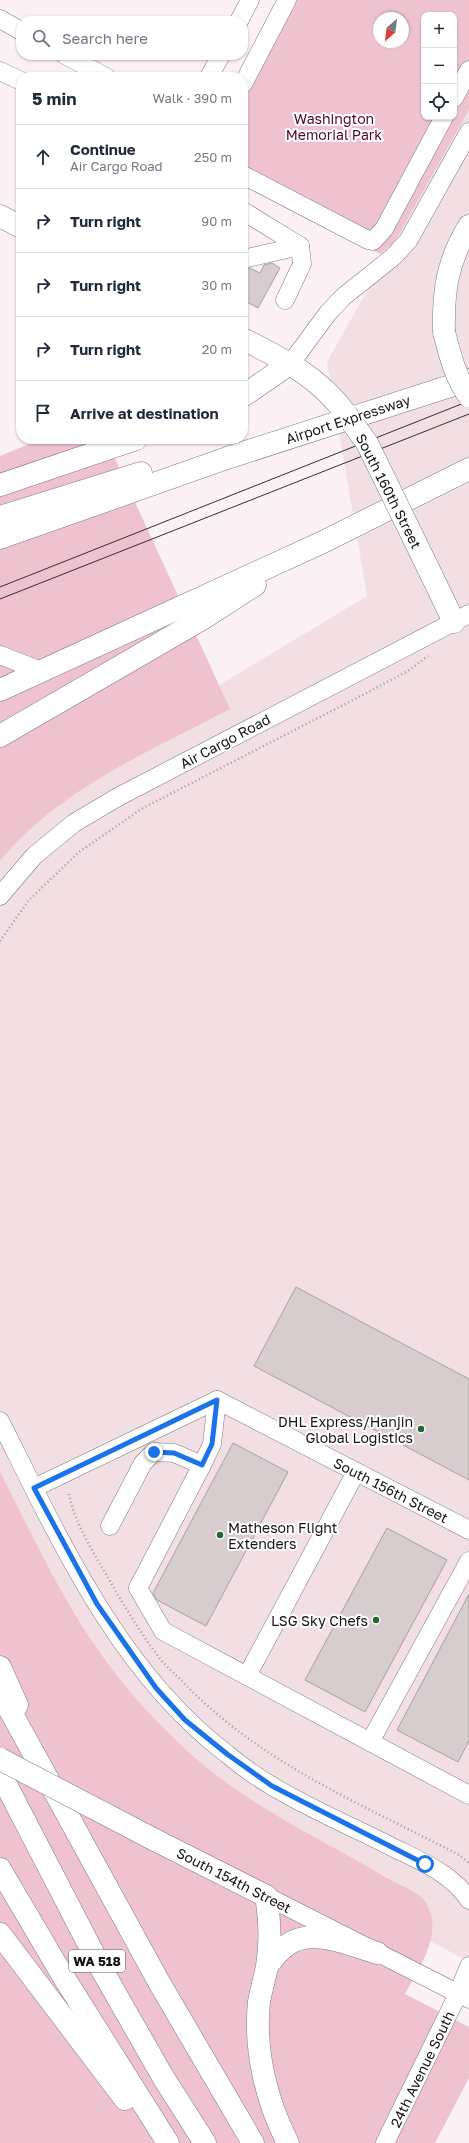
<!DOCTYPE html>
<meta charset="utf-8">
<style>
:root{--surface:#fff;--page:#f6f6f7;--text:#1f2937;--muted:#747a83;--line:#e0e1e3}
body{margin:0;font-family:"Golos Text",sans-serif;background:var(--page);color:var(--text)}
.controls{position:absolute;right:12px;top:12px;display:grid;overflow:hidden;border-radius:8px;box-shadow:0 1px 3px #0004}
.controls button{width:36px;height:36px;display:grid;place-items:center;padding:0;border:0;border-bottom:1px solid var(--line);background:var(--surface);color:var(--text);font:20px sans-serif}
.compass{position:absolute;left:373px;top:12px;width:36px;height:36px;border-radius:50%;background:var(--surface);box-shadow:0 1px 3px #0004;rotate:208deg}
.stop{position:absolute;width:12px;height:12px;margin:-9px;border:3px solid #1a73e8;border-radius:50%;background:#fff}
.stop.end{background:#1a73e8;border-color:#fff;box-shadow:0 1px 4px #0008}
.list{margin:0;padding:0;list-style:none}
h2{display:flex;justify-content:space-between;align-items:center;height:52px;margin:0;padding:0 16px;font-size:17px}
h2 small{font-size:13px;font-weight:400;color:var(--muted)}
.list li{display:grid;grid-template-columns:26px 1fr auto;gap:12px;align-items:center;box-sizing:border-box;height:64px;padding:0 16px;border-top:1px solid var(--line)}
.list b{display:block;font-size:15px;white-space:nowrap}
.list p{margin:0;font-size:13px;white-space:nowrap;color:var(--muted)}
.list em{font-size:13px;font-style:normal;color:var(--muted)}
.icon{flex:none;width:22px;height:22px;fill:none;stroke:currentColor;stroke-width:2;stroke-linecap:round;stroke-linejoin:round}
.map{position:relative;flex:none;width:469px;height:2143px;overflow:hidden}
.search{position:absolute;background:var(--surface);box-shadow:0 1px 3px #0004;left:16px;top:16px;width:232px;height:44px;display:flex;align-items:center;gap:10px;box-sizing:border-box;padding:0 14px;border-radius:16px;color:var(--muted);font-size:15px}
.panel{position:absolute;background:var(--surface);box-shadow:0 1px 3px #0004;left:16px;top:72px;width:232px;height:372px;border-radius:16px}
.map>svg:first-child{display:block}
.built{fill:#f2dfe4}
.green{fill:#eec3cf;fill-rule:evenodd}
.building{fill:#d7cdcf;stroke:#a9a0a2}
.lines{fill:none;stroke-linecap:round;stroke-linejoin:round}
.minor-casing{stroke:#82797b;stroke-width:19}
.major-casing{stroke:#82797b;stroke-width:23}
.highway-casing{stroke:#82797b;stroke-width:23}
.path{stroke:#9e9698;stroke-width:2.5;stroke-dasharray:1 3;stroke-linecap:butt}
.minor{stroke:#fff;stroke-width:18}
.major{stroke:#fff;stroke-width:22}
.highway{stroke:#fff;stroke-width:22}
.tram{stroke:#342f30;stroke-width:1}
.major-bridge-casing{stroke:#82797b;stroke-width:23;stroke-linecap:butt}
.highway-bridge-casing{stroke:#82797b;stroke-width:23;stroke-linecap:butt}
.major-bridge{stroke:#fff;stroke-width:22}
.highway-bridge{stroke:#fff;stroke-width:22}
.route{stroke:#1a73e8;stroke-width:5}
.poi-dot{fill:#216835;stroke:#fff;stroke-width:1.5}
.labels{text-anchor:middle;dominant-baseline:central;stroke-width:4;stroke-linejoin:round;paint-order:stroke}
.shield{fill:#fff;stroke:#5d5a5a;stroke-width:1}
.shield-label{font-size:13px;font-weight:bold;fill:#171314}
.park-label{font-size:14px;fill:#52082a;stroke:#fff}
.street-label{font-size:14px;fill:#171314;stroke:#fff}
.poi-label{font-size:14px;fill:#171314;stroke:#fff;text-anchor:end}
</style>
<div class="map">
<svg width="469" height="2143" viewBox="0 0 469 2143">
<rect width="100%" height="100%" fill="#fbf0f3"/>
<!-- built -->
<polygon class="built" points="469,110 469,1962 410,1930 100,1690 0,1496 0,825 11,811 367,596 327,362"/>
<!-- green -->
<g class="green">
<path d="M278,0H469V110L394,243L380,254L243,182V77ZM424,15H454V117H424ZM379,18H403V42H379Z"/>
<path d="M41,439H106L230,709C150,751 59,789 0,861V456Z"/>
<path d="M0,1472C30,1530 57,1590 94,1644C131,1698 178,1748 231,1786C280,1821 335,1847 387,1878C396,1883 419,1893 424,1900C446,1931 420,1966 405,1994L469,2027V2078L435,2143H0Z"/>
</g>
<!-- building -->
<g class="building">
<polygon points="272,263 280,268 258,308 243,300 243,269 250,268 260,273 264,265"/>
<polygon points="296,1287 469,1379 469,1480 254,1366"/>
<polygon points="233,1443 288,1472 206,1626 157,1600 153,1593"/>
<polygon points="387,1528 447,1560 365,1712 305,1680"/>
<polygon points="469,1594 469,1741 458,1762 397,1730"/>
</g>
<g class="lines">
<!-- minor casing -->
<g class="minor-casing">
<g id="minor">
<polyline points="0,19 21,31"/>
<polyline points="239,21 250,0"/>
<polyline points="65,55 106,77"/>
<polyline points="0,71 21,81"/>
<polyline points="209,77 221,55"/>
<polyline points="243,84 287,0"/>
<polyline points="454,98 469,70"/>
<polyline points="243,175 368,240 373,241 384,229 444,117"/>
<polyline points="243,211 300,246 243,259"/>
<polyline points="285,300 302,264 300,246"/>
<polyline points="291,363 328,313 343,297 393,257 408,241 469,132"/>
<polyline points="0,655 41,671"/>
<polyline points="0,896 34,856 74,823 118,797 469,614"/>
<path d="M0,1421C60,1540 118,1671 227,1754C241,1766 257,1777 272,1786C310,1809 351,1826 390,1846C418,1860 452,1873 469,1900"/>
<polyline points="202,1465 138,1588 163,1631 469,1795"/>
<polyline points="34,1488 217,1400 469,1530"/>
<polyline points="110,1526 143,1463 154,1452 174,1453 202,1465 212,1444 217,1400"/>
<polyline points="247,1676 356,1472"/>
<polyline points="370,1742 469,1561"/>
<polyline points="266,1896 469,1999"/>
<polyline points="385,2143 458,1994 469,1966"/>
</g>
</g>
<!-- major casing -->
<g class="major-casing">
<g id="major">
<polyline points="0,216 21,227"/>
<path d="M243,339C283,359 319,377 346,414"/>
<polyline points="431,574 454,622"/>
<polyline points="153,1839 266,1896"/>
</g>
</g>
<!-- highway casing -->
<g class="highway-casing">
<g id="highway">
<path d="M444,332C443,291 447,262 469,226"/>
<polyline points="243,396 291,363"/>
<polyline points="0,485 136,439"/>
<polyline points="0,517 141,473"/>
<polyline points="0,538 227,458 469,380"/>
<polyline points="0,690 323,542 469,469"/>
<polyline points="0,736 202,619 255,585"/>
<polyline points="0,1667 17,1705"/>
<polyline points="0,1692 160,1984 253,2143"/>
<polyline points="0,1773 102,1970 163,2077 205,2143"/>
<polyline points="0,1869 63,1976 168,2143"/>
<path d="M266,1896C270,1920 271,1942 267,1966C265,1978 261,1990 259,2002C254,2049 266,2101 288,2143"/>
<polyline points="0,1934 125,2099"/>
<path d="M268,1965C273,1958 279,1951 287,1945C312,1927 350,1945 377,1953"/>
</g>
</g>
<!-- path -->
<g class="path">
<polyline points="0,941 29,900 79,852 143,808 355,699 408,671 428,656"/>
<path d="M69,1494C75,1525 95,1555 110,1581C125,1608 142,1635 161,1660C167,1667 174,1673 180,1679C259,1763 360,1803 459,1855L469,1863"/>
</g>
<!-- minor -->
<use href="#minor" class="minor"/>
<!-- major -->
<use href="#major" class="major"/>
<!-- highway -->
<use href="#highway" class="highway"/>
<!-- tram -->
<g class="tram">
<polyline points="0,587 469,401"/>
<polyline points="0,599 469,414"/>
</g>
<!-- major-bridge casing -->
<g class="major-bridge-casing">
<g id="major-bridge">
<polyline points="346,414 367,443 431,574"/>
<polyline points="0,1759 153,1839"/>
</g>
</g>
<!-- highway-bridge casing -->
<g class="highway-bridge-casing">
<path id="highway-bridge" d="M444,332C450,355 455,377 469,396"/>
</g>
<!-- major-bridge -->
<use href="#major-bridge" class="major-bridge"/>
<!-- highway-bridge -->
<use href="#highway-bridge" class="highway-bridge"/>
</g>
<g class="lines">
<!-- route -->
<polyline class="route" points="154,1452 174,1453 202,1465 212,1444 217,1400 34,1488 97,1604 156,1688 185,1720 227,1754 272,1786 425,1864"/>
</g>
<!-- markers -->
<g class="poi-dot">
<circle cx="421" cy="1429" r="4"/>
<circle cx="220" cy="1535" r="4"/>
<circle cx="376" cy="1620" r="4"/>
</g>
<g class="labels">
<!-- shield labels -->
<rect class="shield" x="69" y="1950" width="56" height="22" rx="3"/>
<g class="shield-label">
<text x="97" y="1961">WA 518</text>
</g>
<!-- park labels -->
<g class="park-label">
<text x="334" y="118">Washington<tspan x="334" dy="16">Memorial Park</tspan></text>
</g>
<!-- street labels -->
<g class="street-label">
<text transform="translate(348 419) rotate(-18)">Airport Expressway</text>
<text transform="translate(389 491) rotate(63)">South 160th Street</text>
<text transform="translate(225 741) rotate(-28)">Air Cargo Road</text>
<text transform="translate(391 1490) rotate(27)">South 156th Street</text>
<text transform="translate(234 1880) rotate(27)">South 154th Street</text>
<text transform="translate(422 2069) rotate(-64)">24th Avenue South</text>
</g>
<!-- poi labels -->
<g class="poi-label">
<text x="413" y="1421">DHL Express/Hanjin<tspan x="413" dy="16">Global Logistics</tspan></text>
<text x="228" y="1527" text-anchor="start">Matheson Flight<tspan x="228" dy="16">Extenders</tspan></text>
<text x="368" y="1620">LSG Sky Chefs</text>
</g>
</g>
</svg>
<div class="controls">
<button>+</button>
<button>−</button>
<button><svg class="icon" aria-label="locate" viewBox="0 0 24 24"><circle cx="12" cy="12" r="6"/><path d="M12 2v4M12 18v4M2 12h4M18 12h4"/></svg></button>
</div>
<svg class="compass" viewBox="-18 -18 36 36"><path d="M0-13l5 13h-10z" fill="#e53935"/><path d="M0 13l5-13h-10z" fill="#747a83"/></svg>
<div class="stop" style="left:425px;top:1864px"></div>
<div class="stop end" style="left:154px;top:1452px"></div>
<div class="search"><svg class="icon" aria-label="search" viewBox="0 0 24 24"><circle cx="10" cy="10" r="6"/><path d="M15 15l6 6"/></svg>Search here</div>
<section class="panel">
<h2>5 min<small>Walk · 390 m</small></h2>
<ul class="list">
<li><svg class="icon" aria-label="ahead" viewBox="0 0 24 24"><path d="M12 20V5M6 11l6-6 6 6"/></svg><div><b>Continue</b><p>Air Cargo Road</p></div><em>250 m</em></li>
<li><svg class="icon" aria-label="right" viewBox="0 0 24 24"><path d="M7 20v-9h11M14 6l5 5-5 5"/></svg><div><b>Turn right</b></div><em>90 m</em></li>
<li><svg class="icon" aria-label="right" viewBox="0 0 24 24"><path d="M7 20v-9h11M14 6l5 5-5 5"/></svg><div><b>Turn right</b></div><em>30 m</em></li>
<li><svg class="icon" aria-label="right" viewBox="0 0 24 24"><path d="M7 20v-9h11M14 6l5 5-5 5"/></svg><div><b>Turn right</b></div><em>20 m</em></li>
<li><svg class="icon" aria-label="arrive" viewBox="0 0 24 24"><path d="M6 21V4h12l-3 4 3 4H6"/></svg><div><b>Arrive at destination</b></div></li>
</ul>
</section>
</div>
